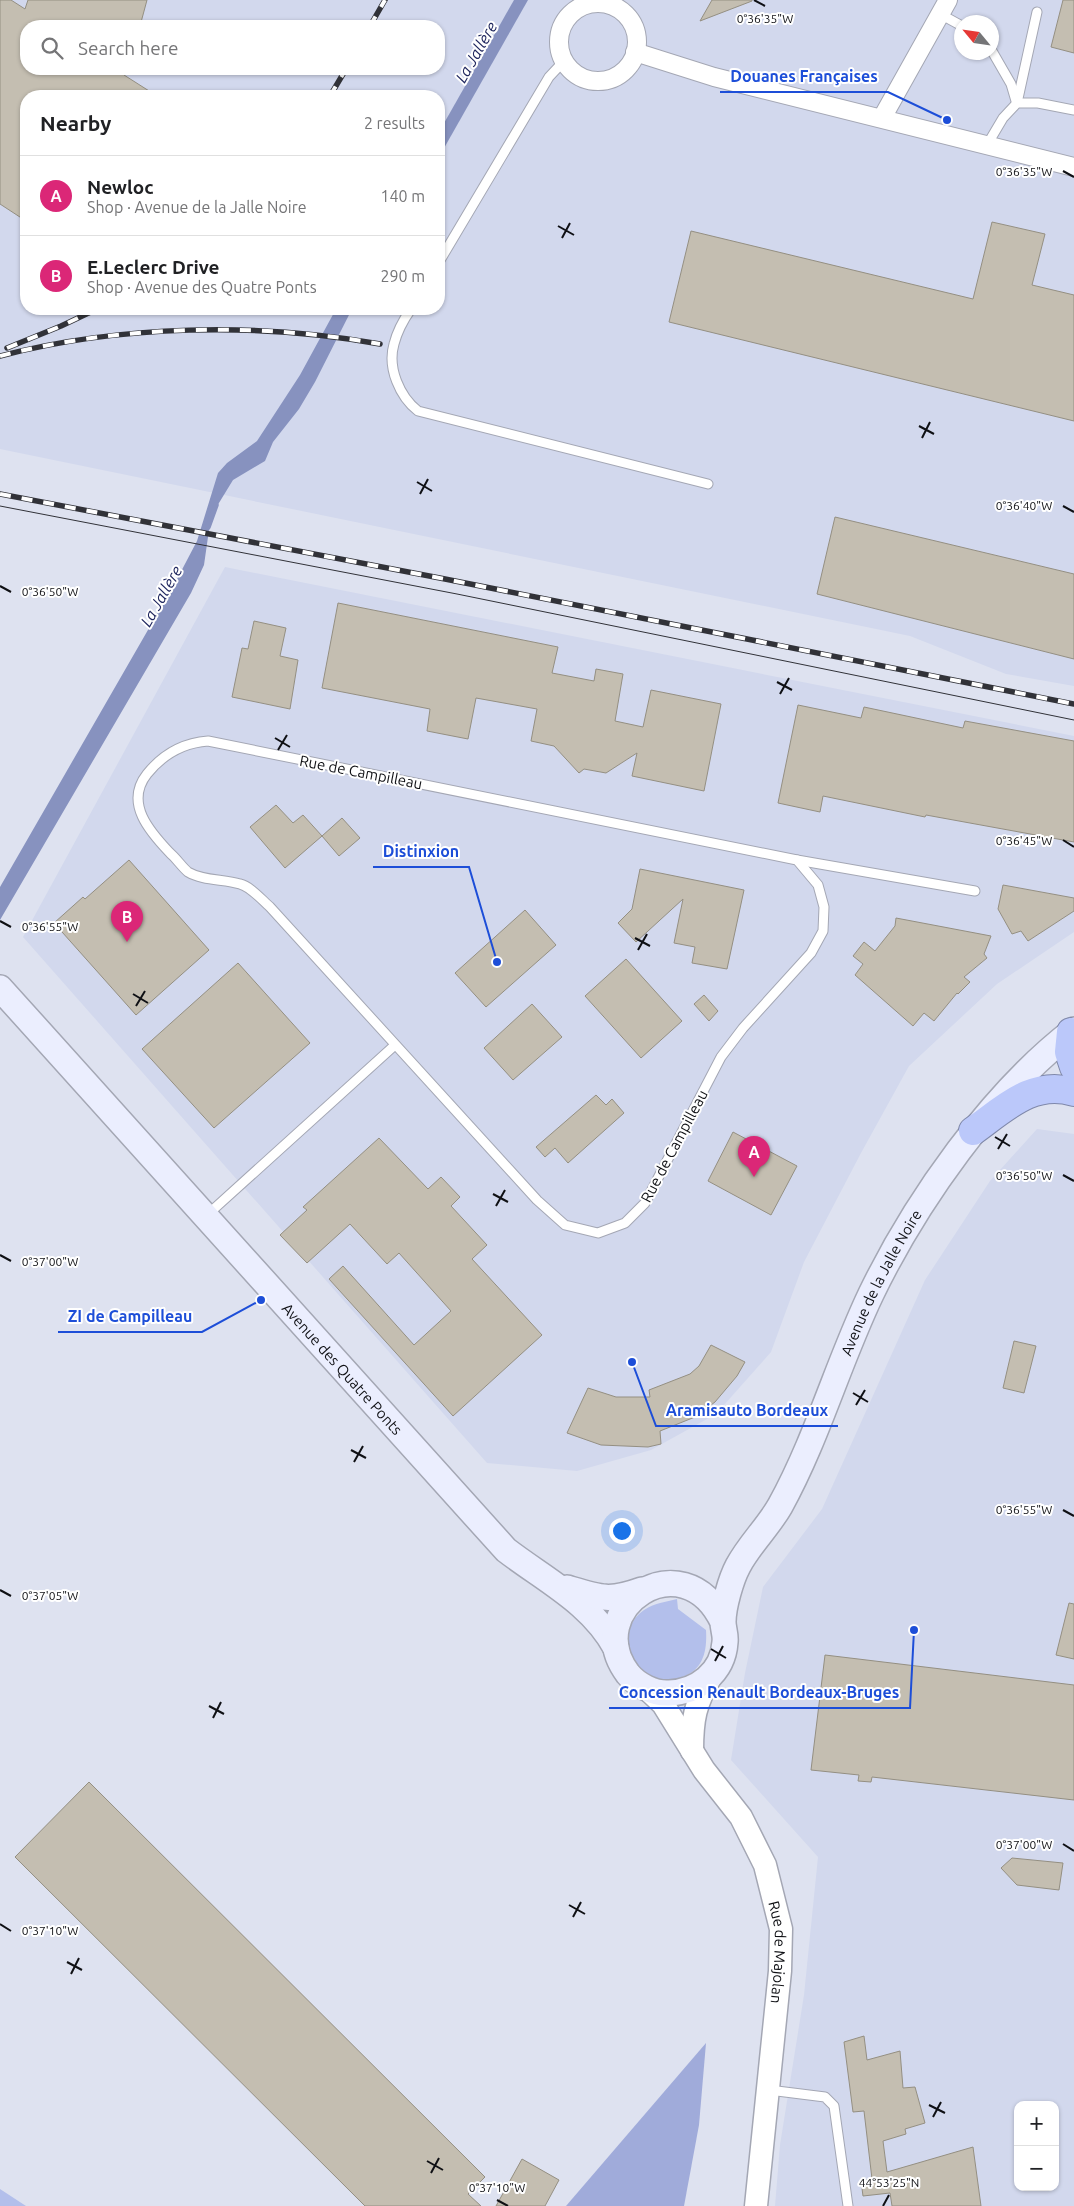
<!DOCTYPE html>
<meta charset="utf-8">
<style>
:root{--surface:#fff;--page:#f2f2f2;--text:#202124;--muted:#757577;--line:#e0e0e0;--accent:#db2777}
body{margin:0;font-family:Ubuntu,sans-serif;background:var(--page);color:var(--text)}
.controls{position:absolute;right:15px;bottom:15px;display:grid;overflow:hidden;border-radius:10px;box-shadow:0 1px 4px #0004}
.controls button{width:45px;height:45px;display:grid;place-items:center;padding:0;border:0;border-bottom:1px solid var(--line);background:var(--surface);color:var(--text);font:25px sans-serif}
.compass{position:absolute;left:954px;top:15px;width:45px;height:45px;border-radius:50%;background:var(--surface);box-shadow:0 1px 4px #0004;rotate:299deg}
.you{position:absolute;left:621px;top:1530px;width:18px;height:18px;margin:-12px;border:4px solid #fff;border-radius:50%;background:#1a73e8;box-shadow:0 0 0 8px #1a73e833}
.badge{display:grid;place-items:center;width:32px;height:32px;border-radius:50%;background:var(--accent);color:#fff;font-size:16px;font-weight:700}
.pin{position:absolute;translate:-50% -41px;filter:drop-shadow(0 1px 2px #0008)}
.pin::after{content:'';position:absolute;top:26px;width:18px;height:15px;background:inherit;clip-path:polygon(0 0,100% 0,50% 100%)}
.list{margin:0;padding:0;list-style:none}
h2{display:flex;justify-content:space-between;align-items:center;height:65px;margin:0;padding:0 20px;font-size:21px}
h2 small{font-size:16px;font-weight:400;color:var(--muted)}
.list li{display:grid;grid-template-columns:32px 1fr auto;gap:15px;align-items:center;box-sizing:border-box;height:80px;padding:0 20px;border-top:1px solid var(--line)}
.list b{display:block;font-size:19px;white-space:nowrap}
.list p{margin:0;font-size:16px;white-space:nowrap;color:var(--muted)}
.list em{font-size:16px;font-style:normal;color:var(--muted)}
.icon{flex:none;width:28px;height:28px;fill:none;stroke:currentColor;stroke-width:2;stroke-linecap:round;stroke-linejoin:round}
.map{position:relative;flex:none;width:1074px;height:2206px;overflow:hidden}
.search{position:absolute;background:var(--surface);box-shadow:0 1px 4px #0004;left:20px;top:20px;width:425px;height:55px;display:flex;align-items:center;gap:12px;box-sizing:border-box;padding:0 18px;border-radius:20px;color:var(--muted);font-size:19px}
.panel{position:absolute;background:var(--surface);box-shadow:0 1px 4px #0004;left:20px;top:90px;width:425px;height:225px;border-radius:20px}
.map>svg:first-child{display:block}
.built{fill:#d2d8ed;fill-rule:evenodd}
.green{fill:#b3bfeb}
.forest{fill:#a0abda}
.water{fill:#8792bf}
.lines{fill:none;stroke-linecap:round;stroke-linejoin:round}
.stream{stroke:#8792bf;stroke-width:5.5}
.building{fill:#c4beb1;stroke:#948f82}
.service-casing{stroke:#a4a7b4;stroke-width:11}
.minor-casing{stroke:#a4a7b4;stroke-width:20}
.tertiary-casing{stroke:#a4a7b4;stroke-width:25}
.secondary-casing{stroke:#a4a7b4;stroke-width:28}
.motorway-casing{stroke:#7f88aa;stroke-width:30}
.service{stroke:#fff;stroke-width:9}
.minor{stroke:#fff;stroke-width:18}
.tertiary{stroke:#fff;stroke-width:22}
.secondary{stroke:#ebeefe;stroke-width:25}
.motorway{stroke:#bbc8fa;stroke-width:28}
.tram{stroke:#313238;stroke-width:1}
.rail-casing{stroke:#313238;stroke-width:5.5}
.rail{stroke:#fff;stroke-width:4;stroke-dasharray:11;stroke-linecap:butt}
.ticks{fill:none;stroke:#0f1014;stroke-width:2}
.labels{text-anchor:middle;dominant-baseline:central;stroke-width:4;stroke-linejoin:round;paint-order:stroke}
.street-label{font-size:15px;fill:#0f1014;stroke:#fff}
.water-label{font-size:16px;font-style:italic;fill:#20275f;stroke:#fff}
.ticks-label{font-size:12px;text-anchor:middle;fill:#0f1014;stroke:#fff;stroke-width:4;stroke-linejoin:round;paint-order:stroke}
.leader{fill:none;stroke:#1d4ed8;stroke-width:2}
.callout-dot{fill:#1d4ed8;stroke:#fff;stroke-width:2}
.callout-label{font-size:16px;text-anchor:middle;font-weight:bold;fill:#1d4ed8;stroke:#fff;stroke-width:4;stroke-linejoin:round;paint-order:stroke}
</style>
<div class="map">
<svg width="1074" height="2206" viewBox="0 0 1074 2206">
<rect width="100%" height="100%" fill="#dee2f0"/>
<!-- built -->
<g class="built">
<path d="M0,0H1074V686L1006,674L910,636L0,449ZM962,22H992V52H962ZM26,26H439V69H26ZM26,96H439V309H26Z"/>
<polygon points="225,567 1074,736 1074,932 997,984 909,1066 861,1153 804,1262 771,1352 716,1414 651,1450 577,1471 487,1463 23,937"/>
<path d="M1037,1129L1074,1134V2206H775L780,2145L804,1995L818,1857L731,1760L745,1673L763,1587L822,1509L925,1280L990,1181ZM1018,2105H1055V2187H1018Z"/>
</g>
<!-- green -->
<g class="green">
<path d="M677,1599L678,1609L706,1630C707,1647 705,1665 689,1674C644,1699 605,1637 644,1610C654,1603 666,1602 677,1599Z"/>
<polygon points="0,2189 26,2206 0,2206"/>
</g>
<!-- forest -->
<polygon class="forest" points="706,2043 699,2125 684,2206 566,2206"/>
<!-- water -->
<g class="water">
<polygon points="514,0 528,0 439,157 439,132"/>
<polygon points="336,309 352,309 315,382 299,409 273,442 265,461 233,480 211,516 204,565 191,593 0,920 0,887 175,583 197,541 218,473 227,463 257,441 300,375"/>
</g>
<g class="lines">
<!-- stream -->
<polyline class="stream" points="208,527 216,505"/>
</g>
<!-- building -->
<g class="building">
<polygon points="0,0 11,0 25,9 28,0 147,0 140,26 26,26 26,69 128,69 124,75 157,96 26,96 26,221 0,204"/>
<polygon points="712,0 752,0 752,1 700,21"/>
<polygon points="1063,0 1074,0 1074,53 1051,47"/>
<polygon points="992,222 1045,234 1032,285 1074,295 1074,421 669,322 691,231 973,299"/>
<polygon points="835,517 1074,574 1074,659 817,594"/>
<polygon points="338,603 558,647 552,673 594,681 596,669 623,674 615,721 643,727 651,690 721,704 704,791 632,776 637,753 606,773 584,769 579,773 554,746 531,741 537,709 476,698 468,739 427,731 430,709 322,688"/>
<polygon points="254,621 286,628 280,656 298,660 290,709 232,697 242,648 248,649"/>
<polygon points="798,705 861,718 864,707 963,728 965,721 1074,741 1074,842 926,815 925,817 823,796 820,812 778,803"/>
<polygon points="276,805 293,823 303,815 322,836 285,868 250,827"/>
<polygon points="342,818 360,838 339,856 322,836"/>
<polygon points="129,860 209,950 136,1015 54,923 83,897 85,899"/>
<polygon points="640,869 744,890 727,969 692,963 695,947 674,943 683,899 636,942 618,923 632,909"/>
<polygon points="1003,885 1074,898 1074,911 1028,941 1021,931 1012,934 998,909"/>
<polygon points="525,910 556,945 486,1007 455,973"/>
<polygon points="896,918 991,936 984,954 987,958 964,977 970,982 958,994 957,993 934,1021 924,1013 913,1026 855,975 863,964 853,956 864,942 875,951 895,926"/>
<polygon points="626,959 682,1021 641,1058 585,996"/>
<polygon points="238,963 310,1043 214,1128 142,1049"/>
<polygon points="704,995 718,1011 709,1021 694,1004"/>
<polygon points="532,1004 562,1037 513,1080 484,1048"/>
<polygon points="596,1095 606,1105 612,1099 624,1113 568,1163 555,1148 545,1157 536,1147"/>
<polygon points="733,1132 797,1166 771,1215 708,1181"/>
<polygon points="379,1138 428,1189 441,1177 460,1197 451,1206 487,1245 472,1259 542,1335 453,1416 329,1279 343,1266 414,1345 451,1311 399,1253 387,1264 350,1224 307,1263 280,1235 307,1210 303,1207"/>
<polygon points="1014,1341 1036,1346 1024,1393 1003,1388"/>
<polygon points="711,1345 745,1362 737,1376 715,1402 695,1417 660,1431 661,1444 648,1447 601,1445 567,1433 588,1388 616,1397 650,1397 649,1390 690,1374 699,1366"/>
<polygon points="1069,1603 1074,1604 1074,1659 1056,1655"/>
<polygon points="825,1655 1074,1685 1074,1800 872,1777 871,1782 858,1781 859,1775 811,1770"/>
<polygon points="89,1782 485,2177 468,2194 481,2206 365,2206 15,1857"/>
<polygon points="1012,1858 1063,1863 1059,1890 1017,1885 1001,1868"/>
<polygon points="864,2036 867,2060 900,2051 903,2088 915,2087 925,2123 905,2129 906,2134 883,2141 887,2172 973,2147 981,2206 892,2206 890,2193 863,2196 861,2181 872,2179 864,2111 853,2112 844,2042"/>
<polygon points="522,2159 559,2180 545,2206 496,2206"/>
</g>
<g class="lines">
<!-- service casing -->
<g class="service-casing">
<g id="service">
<polyline points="940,14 962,26"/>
<polyline points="992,51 1011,84 1016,101"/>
<polyline points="1017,103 1037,12"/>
<polyline points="987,145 1003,118 1017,103 1038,103 1074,110"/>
<polyline points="439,262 549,77 564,61"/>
<path d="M411,309C404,319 397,332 394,344C387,368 400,397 418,411L708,484"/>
<path d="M208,741L797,860L818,885L824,907L823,931L811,953L743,1028L721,1057L645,1203L625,1223L598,1233L565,1225L537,1200L270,907C262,900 250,886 240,884C224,879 203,881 188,872C182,867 176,858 170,853C150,832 124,803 147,774C163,754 182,743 208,741Z"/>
<polyline points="797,860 975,891"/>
<polyline points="206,1216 395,1045"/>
<polyline points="769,2090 825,2097 834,2106 848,2206"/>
</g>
</g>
<!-- minor casing -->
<g class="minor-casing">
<g id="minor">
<circle cx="598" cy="42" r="39"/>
<polyline points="635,52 714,77 1074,167"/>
<polyline points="882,118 948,0"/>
</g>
</g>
<!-- tertiary casing -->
<g class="tertiary-casing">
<g id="tertiary">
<path id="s1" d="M647,1689L663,1704L704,1770L741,1817L765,1865L781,1929L780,1971L756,2206"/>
<path d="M692,1751C692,1719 695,1704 711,1676"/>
</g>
</g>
<!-- secondary casing -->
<g class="secondary-casing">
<g id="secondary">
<path id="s2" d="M0,988L506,1550C545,1580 592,1603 616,1648"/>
<path d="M567,1588C600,1598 609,1602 642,1590"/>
<path id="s3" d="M723,1622C683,1538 579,1609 628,1674C637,1685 654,1694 669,1693C697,1692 723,1673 725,1642C726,1635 723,1629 723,1622C723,1607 731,1579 738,1566C749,1545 768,1527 780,1506C817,1439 838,1363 871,1294C916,1201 992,1093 1074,1030"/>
</g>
</g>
<!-- motorway casing -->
<g class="motorway-casing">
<g id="motorway">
<polyline points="1074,1033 1071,1032 1069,1052 1074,1067"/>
<path d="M973,1131C1004,1109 1033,1079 1074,1092"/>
</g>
</g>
<!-- service -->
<use href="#service" class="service"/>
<!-- minor -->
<use href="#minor" class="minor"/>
<!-- tertiary -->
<use href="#tertiary" class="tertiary"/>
<!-- secondary -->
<use href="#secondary" class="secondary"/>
<!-- motorway -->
<use href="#motorway" class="motorway"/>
<!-- tram -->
<polyline class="tram" points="0,506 457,594 1074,720"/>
<!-- rail casing -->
<g class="rail-casing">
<g id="rail">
<polyline points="370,26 385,0"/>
<polyline points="330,96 346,69"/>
<polyline points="7,348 61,326 97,309"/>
<path d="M0,356C119,325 259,322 380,344"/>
<polyline points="0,494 445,579 1074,704"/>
</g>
</g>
<!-- rail -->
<use href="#rail" class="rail"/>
</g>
<!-- ticks -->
<path class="ticks" d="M754,0L765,6M1063,171L1074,177M558,226L574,235M562,238L570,223M919,426L934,434M922,438L930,422M417,482L432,491M420,494L428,479M1063,506L1074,512M0,586L11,592M777,682L792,690M780,694L789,678M275,738L290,747M278,750L287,735M1063,840L1074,847M0,921L11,927M635,938L650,946M638,950L647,934M133,994L148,1003M136,1006L145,991M995,1137L1010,1146M998,1149L1007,1134M1063,1175L1074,1181M493,1194L508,1202M496,1206L505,1190M0,1255L11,1261M853,1393L868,1402M856,1405L865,1390M351,1450L366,1458M354,1462L363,1446M1063,1510L1074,1516M0,1590L11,1596M711,1649L726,1658M715,1661L723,1646M209,1706L224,1714M213,1718L221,1702M1063,1844L1074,1851M569,1905L585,1914M573,1917L581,1902M0,1924L11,1931M67,1962L82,1970M71,1974L79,1958M929,2105L945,2113M933,2117L941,2102M427,2161L443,2170M431,2173L439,2158M497,2200L508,2206M883,2206L889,2195"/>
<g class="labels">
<!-- street labels -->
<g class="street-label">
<text transform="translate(361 772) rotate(11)">Rue de Campilleau</text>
<text transform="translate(674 1146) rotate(-62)">Rue de Campilleau</text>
<text stroke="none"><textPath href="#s3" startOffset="720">Avenue de la Jalle Noire</textPath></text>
<text stroke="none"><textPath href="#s2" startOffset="512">Avenue des Quatre Ponts</textPath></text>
<text stroke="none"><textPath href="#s1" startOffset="302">Rue de Majolan</textPath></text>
</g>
<!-- water labels -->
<g class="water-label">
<text transform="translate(476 52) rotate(-60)">La Jallère</text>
<text transform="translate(161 596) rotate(-60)">La Jallère</text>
</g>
</g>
<g class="ticks-label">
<text x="765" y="23">0°36'35"W</text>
<text x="1024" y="176">0°36'35"W</text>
<text x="1024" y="510">0°36'40"W</text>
<text x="50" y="596">0°36'50"W</text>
<text x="1024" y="845">0°36'45"W</text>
<text x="50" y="931">0°36'55"W</text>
<text x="1024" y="1180">0°36'50"W</text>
<text x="50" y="1266">0°37'00"W</text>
<text x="1024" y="1514">0°36'55"W</text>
<text x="50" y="1600">0°37'05"W</text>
<text x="1024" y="1849">0°37'00"W</text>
<text x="50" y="1935">0°37'10"W</text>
<text x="889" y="2187">44°53'25"N</text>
<text x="497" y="2192">0°37'10"W</text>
</g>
<!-- callouts -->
<path class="leader" d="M947 120L888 92H720M497 962L469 867H373M261 1300L202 1332H58M632 1362L656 1426H838M914 1630L910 1708H609"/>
<g class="callout-dot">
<circle cx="947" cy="120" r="5"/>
<circle cx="497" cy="962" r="5"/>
<circle cx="261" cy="1300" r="5"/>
<circle cx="632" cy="1362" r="5"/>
<circle cx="914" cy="1630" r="5"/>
</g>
<g class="callout-label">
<text x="804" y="82">Douanes Françaises</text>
<text x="421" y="857">Distinxion</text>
<text x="130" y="1322">ZI de Campilleau</text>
<text x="747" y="1416">Aramisauto Bordeaux</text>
<text x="759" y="1698">Concession Renault Bordeaux-Bruges</text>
</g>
</svg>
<div class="controls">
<button>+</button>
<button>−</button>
</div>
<svg class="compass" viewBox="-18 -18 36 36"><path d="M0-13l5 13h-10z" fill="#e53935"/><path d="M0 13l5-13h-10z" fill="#757577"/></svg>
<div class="you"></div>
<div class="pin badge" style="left:754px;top:1177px">A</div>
<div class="pin badge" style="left:127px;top:942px">B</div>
<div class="search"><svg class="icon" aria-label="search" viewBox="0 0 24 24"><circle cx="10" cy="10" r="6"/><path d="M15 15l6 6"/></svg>Search here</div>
<section class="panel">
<h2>Nearby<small>2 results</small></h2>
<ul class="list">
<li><span class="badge">A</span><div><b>Newloc</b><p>Shop · Avenue de la Jalle Noire</p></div><em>140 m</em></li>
<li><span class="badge">B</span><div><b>E.Leclerc Drive</b><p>Shop · Avenue des Quatre Ponts</p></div><em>290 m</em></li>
</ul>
</section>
</div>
